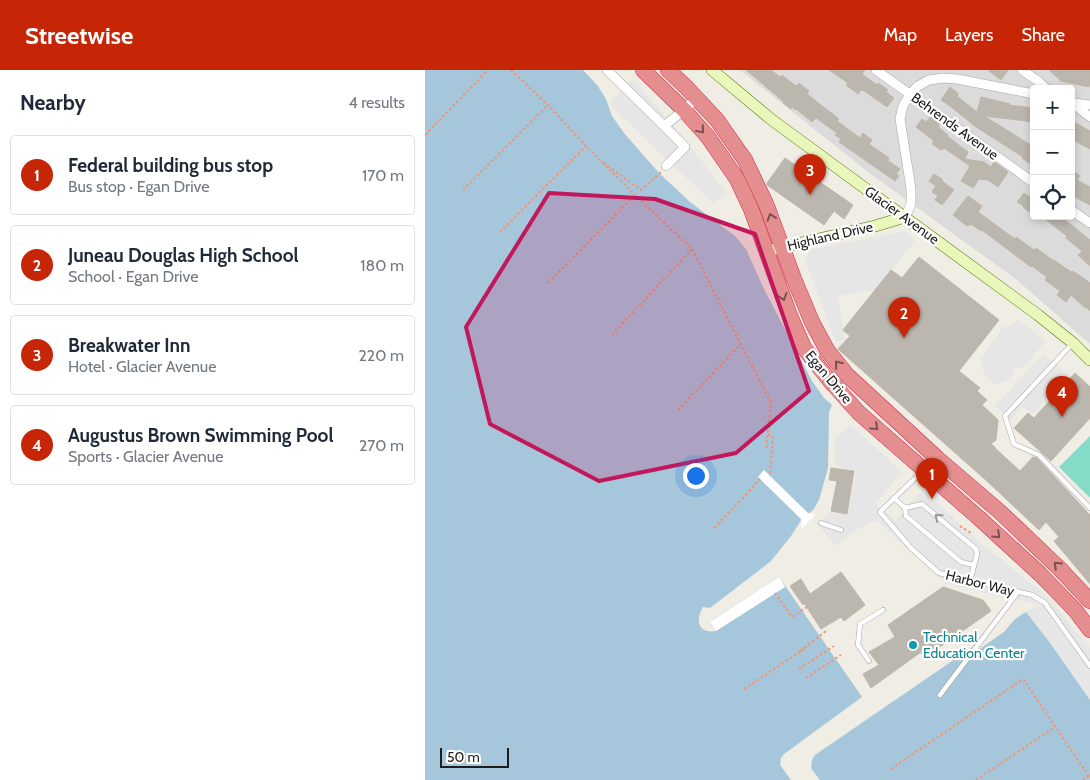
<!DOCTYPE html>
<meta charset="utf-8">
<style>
:root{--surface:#fff;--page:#f6f6f7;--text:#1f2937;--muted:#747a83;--line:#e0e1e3;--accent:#c62506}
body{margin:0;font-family:Cabin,sans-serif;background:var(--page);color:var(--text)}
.controls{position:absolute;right:15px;top:15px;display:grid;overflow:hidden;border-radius:5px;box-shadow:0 2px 8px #0003}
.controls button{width:45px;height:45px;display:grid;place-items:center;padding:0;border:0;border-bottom:1px solid var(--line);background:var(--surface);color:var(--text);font:25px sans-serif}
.scale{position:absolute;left:15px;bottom:12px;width:69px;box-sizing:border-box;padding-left:5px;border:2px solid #1e1e1e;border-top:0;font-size:14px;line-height:18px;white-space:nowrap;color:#1e1e1e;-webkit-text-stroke:4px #fff;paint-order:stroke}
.you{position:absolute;left:270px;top:405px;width:18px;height:18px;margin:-12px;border:4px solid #fff;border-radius:50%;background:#1a73e8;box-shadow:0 0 0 8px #1a73e833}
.badge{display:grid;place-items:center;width:32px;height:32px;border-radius:50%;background:var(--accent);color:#fff;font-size:16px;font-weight:700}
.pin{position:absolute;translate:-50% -41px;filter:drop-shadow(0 1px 2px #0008)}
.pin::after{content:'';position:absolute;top:26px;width:18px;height:15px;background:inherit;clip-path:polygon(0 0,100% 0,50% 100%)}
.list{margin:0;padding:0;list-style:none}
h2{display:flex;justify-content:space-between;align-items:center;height:65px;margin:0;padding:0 20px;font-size:21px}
h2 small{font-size:16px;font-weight:400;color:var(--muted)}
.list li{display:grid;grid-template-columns:32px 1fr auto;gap:15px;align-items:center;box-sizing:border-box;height:80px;margin:0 10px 10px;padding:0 10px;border:1px solid var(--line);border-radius:5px}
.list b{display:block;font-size:19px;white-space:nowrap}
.list p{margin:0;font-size:16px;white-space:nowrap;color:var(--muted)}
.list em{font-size:16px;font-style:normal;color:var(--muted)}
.icon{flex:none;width:28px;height:28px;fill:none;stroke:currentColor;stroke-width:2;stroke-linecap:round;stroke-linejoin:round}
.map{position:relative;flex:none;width:665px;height:710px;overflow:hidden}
header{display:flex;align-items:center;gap:30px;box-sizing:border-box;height:70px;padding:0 25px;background:var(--accent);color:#fff}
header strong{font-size:24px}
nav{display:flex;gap:28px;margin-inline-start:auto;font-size:18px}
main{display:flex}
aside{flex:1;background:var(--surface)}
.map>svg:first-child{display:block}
.residential{fill:#dcdbdb;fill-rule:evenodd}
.pitch{fill:#84dcc8}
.parking{fill:#e6e6e6}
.water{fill:#a6c6db}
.pier{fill:#fff}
.building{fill:#bbb6ae;stroke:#c0b6a7}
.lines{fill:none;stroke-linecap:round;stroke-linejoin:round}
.lane-casing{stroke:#a5a5a5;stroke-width:5.5}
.street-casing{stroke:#a5a5a5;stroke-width:10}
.secondary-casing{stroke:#557208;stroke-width:12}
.highway-casing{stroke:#d52948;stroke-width:16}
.path{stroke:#f5926f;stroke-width:2;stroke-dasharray:2.5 2.5;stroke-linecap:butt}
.lane{stroke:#fff;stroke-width:4.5}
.street{stroke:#fff;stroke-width:9}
.secondary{stroke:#eaf7ba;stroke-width:11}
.highway{stroke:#e48e90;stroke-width:15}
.oneway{stroke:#775051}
.oneway2{stroke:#9a9a9a}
.marked{fill:#c2185b;fill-opacity:0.2;stroke:#c2185b;stroke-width:4;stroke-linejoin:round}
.culture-dot{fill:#0f9aa8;stroke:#fff;stroke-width:2}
.labels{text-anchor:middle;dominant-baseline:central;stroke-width:4.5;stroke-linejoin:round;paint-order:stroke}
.street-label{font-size:14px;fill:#1e1e1e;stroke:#fff}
.culture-label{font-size:14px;fill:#0d838f;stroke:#fff;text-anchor:start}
</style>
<header>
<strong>Streetwise</strong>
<nav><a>Map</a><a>Layers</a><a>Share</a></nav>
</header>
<main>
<aside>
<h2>Nearby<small>4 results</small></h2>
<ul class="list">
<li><span class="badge">1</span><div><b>Federal building bus stop</b><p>Bus stop · Egan Drive</p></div><em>170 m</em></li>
<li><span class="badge">2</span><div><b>Juneau Douglas High School</b><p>School · Egan Drive</p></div><em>180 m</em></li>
<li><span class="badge">3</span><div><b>Breakwater Inn</b><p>Hotel · Glacier Avenue</p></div><em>220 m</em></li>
<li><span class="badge">4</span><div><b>Augustus Brown Swimming Pool</b><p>Sports · Glacier Avenue</p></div><em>270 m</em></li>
</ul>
</aside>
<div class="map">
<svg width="665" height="710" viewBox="0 0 665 710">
<rect width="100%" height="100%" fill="#efede4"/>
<!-- residential -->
<path class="residential" d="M315,0H665V274L592,210L443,102ZM609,19H646V146H609Z"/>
<!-- pitch -->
<polygon class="pitch" points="665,366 665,428 634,397"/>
<!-- parking -->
<g class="parking">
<polygon points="208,9 248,55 302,123 289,134 184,34"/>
<polygon points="480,161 490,171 452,219 413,226 420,270 411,272 380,190 385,180"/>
<polygon points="592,249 621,271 599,297 590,298 588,305 580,312 568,314 560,305 555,289 578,257 587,256"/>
<polygon points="618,284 643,304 608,344 598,337 585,350 570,336"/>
<polygon points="426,355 477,402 451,433 470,451 498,420 558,475 622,526 665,578 665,630 625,573 601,542 617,535 564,524 520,513 451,450 430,461 409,476 392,453 406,442 423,445 431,400 410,396 410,368"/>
</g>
<!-- water -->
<g class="water">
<path d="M0,0H158L172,15L181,29L187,46L199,63L234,103L265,132L310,166L321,179L339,219L387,311L399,328L407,335L404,342L403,398L394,430L388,440L377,449L366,466L346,491L285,538L278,537C270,550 273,564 291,561L285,552L354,507L437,627L359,684L356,688L355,695L366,710H0Z"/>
<polygon points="601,542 625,573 665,630 665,710 395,710 386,698 387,690 390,685 549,576 553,580 579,562 590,549"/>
</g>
<!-- pier -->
<g class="pier">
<polygon points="339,400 383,443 390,445 377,458 376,449 333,407"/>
<polygon points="354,507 360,517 291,561 285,552"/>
</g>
<!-- building -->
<g class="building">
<polygon points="321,0 346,0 355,7 357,5 371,16 374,13 384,21 382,24 414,49 412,51 435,68 438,63 447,70 444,74 464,88 463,91 475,99 471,104 474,106 470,111 414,72 416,69 410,65 412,63 391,48 387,52 371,39 370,40 367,37 366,39 358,33 359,32"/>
<polygon points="404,0 440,0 437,4 452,15 453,13 463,20 461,22 469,28 462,37 438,20 437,21 436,20 433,24 421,15 423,13"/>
<polygon points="563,0 583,0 576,10"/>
<polygon points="624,0 665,0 665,12 664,17 636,11"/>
<polygon points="525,17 534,24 532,26 552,42 556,27 585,34 584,35 609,38 609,52 559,46 609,77 609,97 597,88 598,87 551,57 525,36 516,30"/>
<polygon points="505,47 515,54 513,57 523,65 522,66 543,82 540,89 559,92 566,97 569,92 583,102 573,117 563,110 554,109 548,118 536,111 545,96 519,78 516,80 507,74 509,71 491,57 497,49 501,52"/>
<polygon points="649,52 665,61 665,79 646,69 646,57"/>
<polygon points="360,88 428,135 419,149 409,141 399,155 342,115 342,113"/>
<polygon points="646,99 655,106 652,110 665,117 665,135 646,125"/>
<polygon points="509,104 518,110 517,111 529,120 517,135 510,130 513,126 507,122 511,116 504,111"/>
<polygon points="599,123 609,130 609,145 598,137 598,136 592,132"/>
<polygon points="543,126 557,136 553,142 590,169 591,167 609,180 611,178 629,191 629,190 646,202 647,201 651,203 665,213 665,241 661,237 660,238 646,225 641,232 632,225 635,221 620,210 622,207 607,196 606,197 557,160 556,161 546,154 545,156 543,154 542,156 528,145"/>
<polygon points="616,146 635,146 665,170 665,196 653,185 657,181 641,168 642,166"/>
<polygon points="494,187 574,250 534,301 555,318 552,321 562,330 557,335 573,350 571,370 566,374 570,377 569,379 570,378 595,401 608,387 612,388 665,445 665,514 629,471 634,467 621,452 614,460 563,412 413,279 425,266 418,260 466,200 477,208"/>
<polygon points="650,303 665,317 665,348 626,391 589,358 603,343 609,348"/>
<polygon points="406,398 429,401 422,444 406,441 412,411 404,410"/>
<polygon points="416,502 440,535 419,551 416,547 396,559 379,533 378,535 365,516 376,509 385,524"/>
<polygon points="518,517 558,530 566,541 499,588 496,582 446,618 438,604 454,595 444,582 470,567 463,555"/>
</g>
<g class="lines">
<!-- lane casing -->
<g class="lane-casing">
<g id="lane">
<polyline points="647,274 580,346 589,374 614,385 665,438"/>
<polyline points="510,389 455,442 486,478 514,503 607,525 620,533 665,596"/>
<polyline points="469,428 480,438 481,446 536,492 549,495"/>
<polyline points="480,438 497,434 551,479 552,484 545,511"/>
<polyline points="396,453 416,460"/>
<polyline points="444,591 433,575 435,554 458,540"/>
<polyline points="515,625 593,522"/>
</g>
</g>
<!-- street casing -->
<g class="street-casing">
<g id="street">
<polyline points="182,0 239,56 259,40 271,28"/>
<polyline points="451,0 609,113"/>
<polyline points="597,0 613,11 622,19"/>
<polyline points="646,32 665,47"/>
<polyline points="649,33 665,35"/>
<polyline points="239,56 260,77 241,96"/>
<polyline points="646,140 665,153"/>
<polyline points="480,147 486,134 486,119 475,49 478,36 485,24 493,16 504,10 518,8 532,9 609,24"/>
</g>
</g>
<!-- secondary casing -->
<g class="secondary-casing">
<g id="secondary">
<polyline points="287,0 347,50 613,245 648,273 665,290"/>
<polyline points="350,179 450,156 480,147"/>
</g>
</g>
<!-- highway casing -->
<g class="highway-casing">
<g id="highway">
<polyline points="218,0 259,40 283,67 312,109 326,139 365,246 379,278 406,312 434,343 554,448 615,504 650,540 665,560"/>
<polyline points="243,0 261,17 292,50 320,90 341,134 369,209 387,252 402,280 422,305 512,388 574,441 635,499 665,531"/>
</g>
</g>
<!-- path -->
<g class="path">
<polyline points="86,0 123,35 161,76 210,125 267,179 346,333 341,380"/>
<polyline points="0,65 63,0"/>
<polyline points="179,93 216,120 236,102"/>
<polyline points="38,120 123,35"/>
<polyline points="75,162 161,76"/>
<polyline points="123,213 210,125"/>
<polyline points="187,265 267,179"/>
<polyline points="253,340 316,274"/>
<polyline points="343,365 348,366 345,406"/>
<polyline points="317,429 335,409"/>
<polyline points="535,456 546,463"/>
<polyline points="289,458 317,429"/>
<polyline points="350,523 367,547 382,537"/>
<polyline points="375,581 401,561"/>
<polyline points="374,599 409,576"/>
<polyline points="381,608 416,585"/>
<polyline points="319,619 382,577"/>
<polyline points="466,699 598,609 665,708"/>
<polyline points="551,710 630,657"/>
<polyline points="658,710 664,706"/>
</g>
<!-- lane -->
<use href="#lane" class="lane"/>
<!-- street -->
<use href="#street" class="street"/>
<!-- secondary -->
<use href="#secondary" class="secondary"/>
<!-- highway -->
<use href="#highway" class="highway"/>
</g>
<!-- one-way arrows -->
<defs><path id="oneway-chevron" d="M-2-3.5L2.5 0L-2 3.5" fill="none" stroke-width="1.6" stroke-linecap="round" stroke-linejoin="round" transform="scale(1.25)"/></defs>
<g class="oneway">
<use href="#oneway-chevron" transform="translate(276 60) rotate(50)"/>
<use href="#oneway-chevron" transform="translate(346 147) rotate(-109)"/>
<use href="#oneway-chevron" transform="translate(358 227) rotate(71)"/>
<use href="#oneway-chevron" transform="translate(413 294) rotate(-129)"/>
<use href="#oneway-chevron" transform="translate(450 357) rotate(42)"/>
<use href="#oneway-chevron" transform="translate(572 465) rotate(43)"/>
<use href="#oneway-chevron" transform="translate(632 495) rotate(-136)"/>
</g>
<use class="oneway2" href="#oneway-chevron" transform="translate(513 447) rotate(-140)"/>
<!-- marked area -->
<path class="marked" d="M124,123L230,129L330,164L384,321L311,383L174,411L65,354L41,257Z"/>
<!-- markers -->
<circle class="culture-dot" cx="488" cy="575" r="5"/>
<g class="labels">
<!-- street labels -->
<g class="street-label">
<text transform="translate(530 56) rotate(36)">Behrends Avenue</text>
<text transform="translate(477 145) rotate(36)">Glacier Avenue</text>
<text transform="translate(405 166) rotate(-13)">Highland Drive</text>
<text transform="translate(404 307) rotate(50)">Egan Drive</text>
<text transform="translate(555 513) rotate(14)">Harbor Way</text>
</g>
<!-- culture labels -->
<g class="culture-label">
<text x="498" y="567">Technical<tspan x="498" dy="16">Education Center</tspan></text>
</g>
</g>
</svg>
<div class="controls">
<button>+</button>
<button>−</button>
<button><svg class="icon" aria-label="locate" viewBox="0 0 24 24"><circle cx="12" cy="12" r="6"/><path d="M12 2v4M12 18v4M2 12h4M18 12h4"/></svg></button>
</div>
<div class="scale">50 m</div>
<div class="you"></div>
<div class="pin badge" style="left:507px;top:429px">1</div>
<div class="pin badge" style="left:479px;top:268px">2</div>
<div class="pin badge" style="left:385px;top:125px">3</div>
<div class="pin badge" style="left:637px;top:347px">4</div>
</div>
</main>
